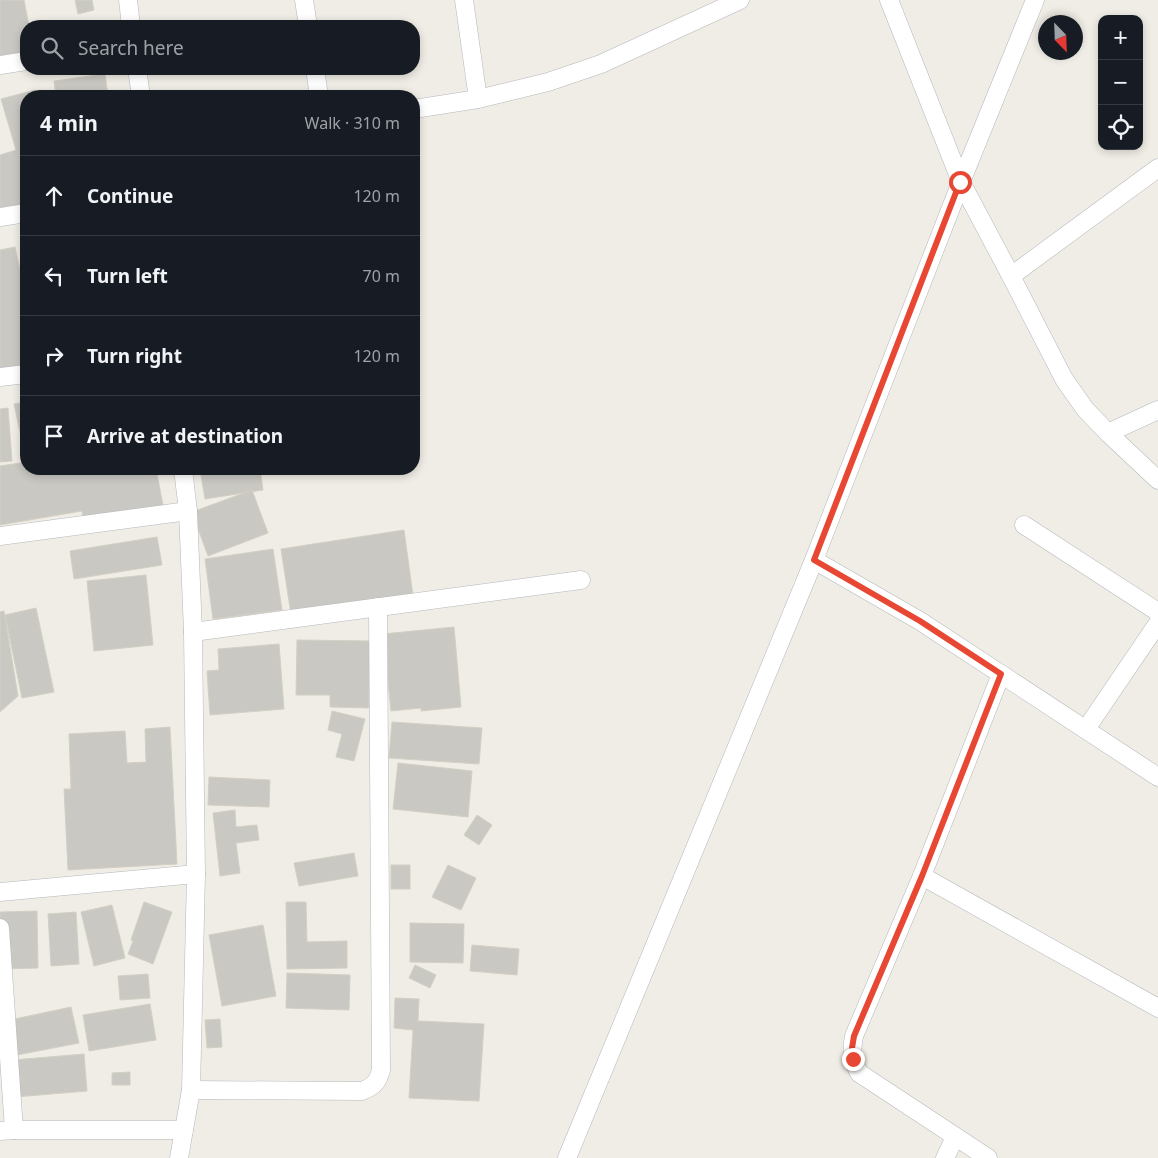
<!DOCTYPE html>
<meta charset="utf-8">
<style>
:root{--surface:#171b24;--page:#242831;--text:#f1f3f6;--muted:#9ea1a6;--line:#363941}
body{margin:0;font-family:"Noto Sans",sans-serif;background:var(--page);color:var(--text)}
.controls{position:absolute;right:15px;top:15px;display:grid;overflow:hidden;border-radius:10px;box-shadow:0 2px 8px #0003}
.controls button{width:45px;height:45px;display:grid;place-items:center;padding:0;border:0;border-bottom:1px solid var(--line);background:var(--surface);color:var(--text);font:25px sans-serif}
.compass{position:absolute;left:1038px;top:15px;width:45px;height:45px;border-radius:50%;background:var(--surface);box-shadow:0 2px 8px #0003;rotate:157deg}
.stop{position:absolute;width:15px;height:15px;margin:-11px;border:4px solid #e84833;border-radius:50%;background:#fff}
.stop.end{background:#e84833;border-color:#fff;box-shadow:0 1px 5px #0008}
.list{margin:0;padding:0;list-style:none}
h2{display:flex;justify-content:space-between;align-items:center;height:65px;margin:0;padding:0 20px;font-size:21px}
h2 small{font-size:16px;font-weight:400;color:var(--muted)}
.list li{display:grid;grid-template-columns:32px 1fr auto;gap:15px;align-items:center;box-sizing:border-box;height:80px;padding:0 20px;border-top:1px solid var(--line)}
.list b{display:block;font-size:19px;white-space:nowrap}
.list em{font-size:16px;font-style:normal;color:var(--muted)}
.icon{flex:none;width:28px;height:28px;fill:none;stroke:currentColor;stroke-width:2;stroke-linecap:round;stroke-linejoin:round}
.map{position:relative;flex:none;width:1158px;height:1158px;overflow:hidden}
.search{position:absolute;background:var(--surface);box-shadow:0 2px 8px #0003;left:20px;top:20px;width:400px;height:55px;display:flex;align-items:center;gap:12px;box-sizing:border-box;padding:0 18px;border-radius:20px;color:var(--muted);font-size:19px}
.panel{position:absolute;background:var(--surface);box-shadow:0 2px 8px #0003;left:20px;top:90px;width:400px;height:385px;border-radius:20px}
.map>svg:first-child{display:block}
.building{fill:#cac8c2;stroke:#d4cfc3}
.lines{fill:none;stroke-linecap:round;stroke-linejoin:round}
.minor-casing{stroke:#b5b7bc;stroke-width:19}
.minor{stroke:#fff;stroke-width:18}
.route{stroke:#e84833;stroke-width:6}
</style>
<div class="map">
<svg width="1158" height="1158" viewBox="0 0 1158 1158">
<rect width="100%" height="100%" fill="#efede5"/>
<!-- building -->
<g class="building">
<polygon points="0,0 24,0 29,26 26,26 26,52 0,58"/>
<polygon points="75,0 92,0 94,10 78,14"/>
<polygon points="105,74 108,96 56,96 54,81"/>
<polygon points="35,90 37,96 26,96 26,210 0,218 0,155 16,150 1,99"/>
<polygon points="15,247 26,297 26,299 24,299 26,308 26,364 0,369 0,250"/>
<polygon points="26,402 26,460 14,404"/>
<polygon points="8,408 12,461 0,462 0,409"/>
<polygon points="26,462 26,469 156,469 163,505 83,519 82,511 0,525 0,466"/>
<polygon points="200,469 260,469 263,490 205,499"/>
<polygon points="252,490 268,533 208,556 192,512"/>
<polygon points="404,530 414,603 292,621 281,549"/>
<polygon points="157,537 162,565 74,579 70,551"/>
<polygon points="273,549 282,610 213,619 205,559"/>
<polygon points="146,575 153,645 94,651 87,581"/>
<polygon points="36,608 54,692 22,698 5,615"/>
<polygon points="4,611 18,696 0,712 0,612"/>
<polygon points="454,627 461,707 421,711 421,708 391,711 383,634"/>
<polygon points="297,640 370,641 369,708 330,707 330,695 296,695"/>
<polygon points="279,644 284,709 210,715 207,671 219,670 218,649"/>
<polygon points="332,711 365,719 354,761 336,757 342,734 328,730"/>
<polygon points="392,722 482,728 479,764 389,758"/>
<polygon points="170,727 177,864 68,870 64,789 71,789 69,734 125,731 127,763 146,762 145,729"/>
<polygon points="398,763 472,771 468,817 393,809"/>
<polygon points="209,777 270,780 269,807 208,805"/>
<polygon points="235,810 236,827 257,825 259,840 236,843 240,873 220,876 213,813"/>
<polygon points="477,815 492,825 479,845 464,835"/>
<polygon points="354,853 358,876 299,886 294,863"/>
<rect x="391" y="865" width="19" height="24"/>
<polygon points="448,865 476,878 461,910 432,897"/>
<polygon points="144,902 172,912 153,964 128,954 133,941 131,940"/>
<polygon points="286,902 306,902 307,942 347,941 347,968 287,969"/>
<polygon points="112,905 125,958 94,966 81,912"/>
<polygon points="37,911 38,968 0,969 0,912"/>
<polygon points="76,912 79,964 51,966 48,914"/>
<polygon points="410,923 464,924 463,963 410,962"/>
<polygon points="263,925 276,996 222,1006 209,935"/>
<polygon points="472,945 519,949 517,975 470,971"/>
<polygon points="415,965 436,975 430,988 409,978"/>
<polygon points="287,973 350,975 349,1010 286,1008"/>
<polygon points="148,974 150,998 120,1000 118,976"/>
<polygon points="395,998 419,999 418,1021 484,1024 479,1101 409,1098 413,1030 394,1028"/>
<polygon points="150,1004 156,1040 89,1051 83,1015"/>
<polygon points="71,1007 79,1043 17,1055 10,1020"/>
<polygon points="220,1019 222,1047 207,1048 205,1020"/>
<polygon points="84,1054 87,1091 15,1097 13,1060"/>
<polygon points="130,1072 130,1085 112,1085 112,1073"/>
</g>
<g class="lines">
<!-- minor casing -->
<g class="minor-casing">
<g id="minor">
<polyline points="128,0 131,26"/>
<polyline points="304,0 308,26"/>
<polyline points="464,0 478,99"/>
<polyline points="889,0 961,182 1011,276 1064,379 1085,409 1108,433 1158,480"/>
<polyline points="0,65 26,61"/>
<polyline points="137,69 141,96"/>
<polyline points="315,69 319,96"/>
<polyline points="414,109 478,99 548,82 601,64 740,0"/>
<polyline points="0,217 26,213"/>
<polyline points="1011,276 1158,168"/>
<polyline points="0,377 26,374"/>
<polyline points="1108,433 1158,410"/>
<polyline points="1024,525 1158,612"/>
<polyline points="0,536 188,511"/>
<polyline points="814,560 920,621 1158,777"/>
<polyline points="193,632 581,580"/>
<polyline points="1086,729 1158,623"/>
<polyline points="922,876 1158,1008"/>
<polyline points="0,892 196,874"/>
<polyline points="0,928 14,1130"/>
<path d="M191,1090L362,1091C374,1086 378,1082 381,1070L378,607"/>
<polyline points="0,1131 14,1130 184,1130"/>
<polyline points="179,1158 191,1090 196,874 193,632 188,511 183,469"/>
<polyline points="567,1158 814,560 961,182 1035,0"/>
<polyline points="945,1158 955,1137"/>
<path d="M988,1158L859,1073C852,1058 851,1052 854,1036L922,876L1001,674"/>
</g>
</g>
<!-- minor -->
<use href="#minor" class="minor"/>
</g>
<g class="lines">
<!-- route -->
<polyline class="route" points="853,1059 852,1048 854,1036 922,876 1001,674 920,621 814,560 960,182"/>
</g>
</svg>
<div class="controls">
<button>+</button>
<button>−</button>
<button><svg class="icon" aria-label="locate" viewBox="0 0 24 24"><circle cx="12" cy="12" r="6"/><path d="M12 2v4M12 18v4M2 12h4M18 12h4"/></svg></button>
</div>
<svg class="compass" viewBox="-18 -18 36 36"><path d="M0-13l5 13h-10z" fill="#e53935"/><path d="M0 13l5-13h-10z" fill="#9ea1a6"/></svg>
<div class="stop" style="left:960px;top:182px"></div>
<div class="stop end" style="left:853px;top:1059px"></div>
<div class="search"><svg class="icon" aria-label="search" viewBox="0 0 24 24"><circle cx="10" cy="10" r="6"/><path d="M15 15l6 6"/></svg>Search here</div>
<section class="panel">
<h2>4 min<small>Walk · 310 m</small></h2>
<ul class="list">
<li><svg class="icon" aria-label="ahead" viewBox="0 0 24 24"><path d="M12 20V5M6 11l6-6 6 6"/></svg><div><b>Continue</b></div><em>120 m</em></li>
<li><svg class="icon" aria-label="left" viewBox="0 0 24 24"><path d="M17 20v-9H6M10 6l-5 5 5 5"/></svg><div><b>Turn left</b></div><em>70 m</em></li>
<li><svg class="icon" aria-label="right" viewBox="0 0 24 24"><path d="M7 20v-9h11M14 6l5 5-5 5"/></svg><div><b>Turn right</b></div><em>120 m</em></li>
<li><svg class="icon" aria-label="arrive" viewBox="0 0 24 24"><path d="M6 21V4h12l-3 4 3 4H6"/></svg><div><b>Arrive at destination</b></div></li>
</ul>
</section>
</div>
